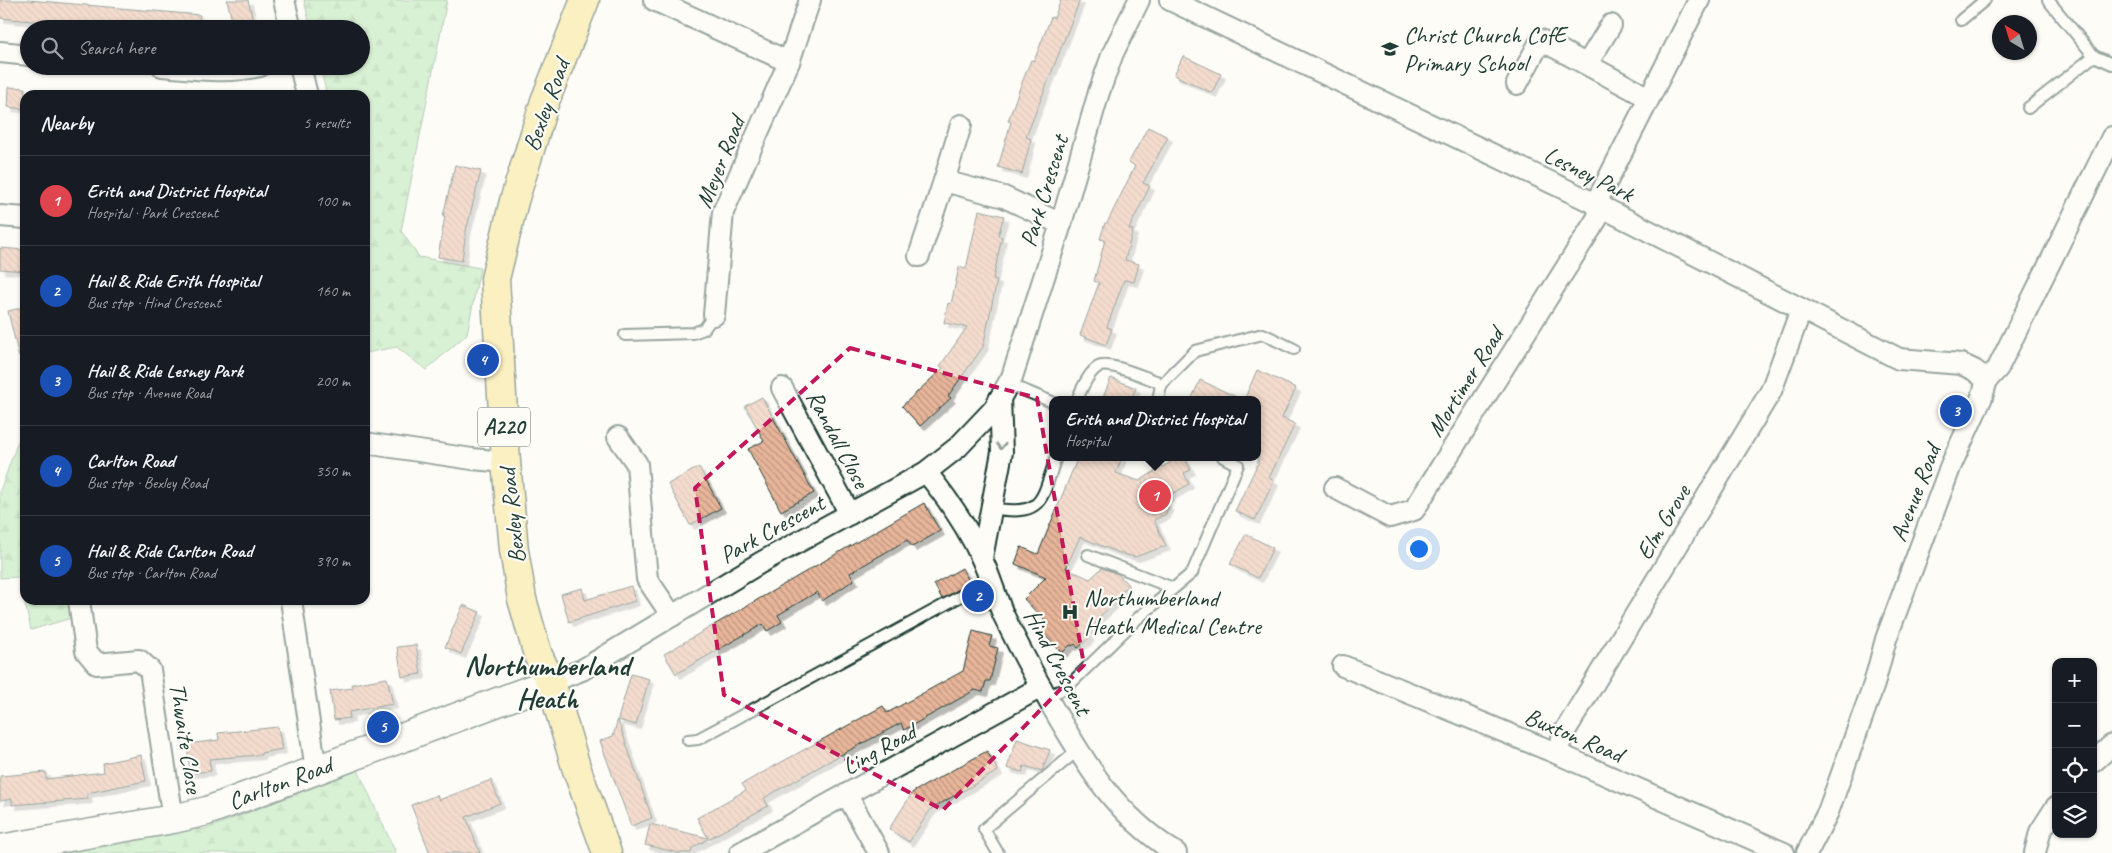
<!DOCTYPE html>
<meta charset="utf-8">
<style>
:root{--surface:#171b24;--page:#20242c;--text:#f1f3f6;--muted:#9ea1a6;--line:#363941;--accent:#92a19f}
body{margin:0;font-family:Caveat,sans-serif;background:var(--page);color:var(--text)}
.controls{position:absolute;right:15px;bottom:15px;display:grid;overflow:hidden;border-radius:10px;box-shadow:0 1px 4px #0004}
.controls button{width:45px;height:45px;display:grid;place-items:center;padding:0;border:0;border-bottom:1px solid var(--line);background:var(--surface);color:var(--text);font:25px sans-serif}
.compass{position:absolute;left:1992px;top:15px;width:45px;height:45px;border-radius:50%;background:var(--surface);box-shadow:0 1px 4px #0004;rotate:322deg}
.you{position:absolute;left:1418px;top:548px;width:18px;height:18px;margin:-12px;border:4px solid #fff;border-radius:50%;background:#1a73e8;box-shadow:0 0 0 8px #1a73e833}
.badge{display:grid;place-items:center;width:32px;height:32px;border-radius:50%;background:var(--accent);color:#fff;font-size:16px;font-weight:700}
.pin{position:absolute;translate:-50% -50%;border:2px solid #fff;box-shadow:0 1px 5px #0006}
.popup{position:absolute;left:1049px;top:396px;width:212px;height:65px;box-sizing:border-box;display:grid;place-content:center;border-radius:10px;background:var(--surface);filter:drop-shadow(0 1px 4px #0005);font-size:16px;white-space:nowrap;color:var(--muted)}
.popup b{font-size:19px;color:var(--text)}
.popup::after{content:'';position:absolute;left:50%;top:100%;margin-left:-10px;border:10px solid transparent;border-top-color:var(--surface)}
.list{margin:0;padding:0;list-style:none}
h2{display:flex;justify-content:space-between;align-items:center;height:65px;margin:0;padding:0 20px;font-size:21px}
h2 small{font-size:16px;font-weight:400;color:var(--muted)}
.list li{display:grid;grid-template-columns:32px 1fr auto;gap:15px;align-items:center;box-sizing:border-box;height:90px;padding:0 20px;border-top:1px solid var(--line)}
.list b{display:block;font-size:19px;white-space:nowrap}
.list p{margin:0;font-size:16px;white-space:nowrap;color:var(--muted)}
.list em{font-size:16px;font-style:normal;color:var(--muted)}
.icon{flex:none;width:28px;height:28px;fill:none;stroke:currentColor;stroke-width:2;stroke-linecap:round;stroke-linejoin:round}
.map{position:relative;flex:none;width:2112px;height:853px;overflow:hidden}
.search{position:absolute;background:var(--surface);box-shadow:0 1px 4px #0004;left:20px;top:20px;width:350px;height:55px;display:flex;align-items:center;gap:12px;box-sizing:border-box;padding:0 18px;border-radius:28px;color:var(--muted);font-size:19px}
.panel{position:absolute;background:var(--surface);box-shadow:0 1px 4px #0004;left:20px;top:90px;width:350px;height:515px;border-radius:15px}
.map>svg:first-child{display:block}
.forest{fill:url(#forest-firs);stroke:#64906e}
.building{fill:url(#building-back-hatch);stroke:#1f3d34;filter:url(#shadow)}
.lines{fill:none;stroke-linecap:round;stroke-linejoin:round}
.lane-casing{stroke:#1f3d34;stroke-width:14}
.street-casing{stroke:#1f3d34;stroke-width:24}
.secondary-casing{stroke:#1f3d34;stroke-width:31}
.primary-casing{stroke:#1f3d34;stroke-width:31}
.lane{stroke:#fdfcf7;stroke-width:10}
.street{stroke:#fdfcf7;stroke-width:20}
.secondary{stroke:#fdfcf7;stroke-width:28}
.primary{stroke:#f5e382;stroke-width:28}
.oneway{stroke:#8e9c96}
.marked{fill:none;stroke:#c2185b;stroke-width:4;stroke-dasharray:10 6;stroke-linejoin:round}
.labels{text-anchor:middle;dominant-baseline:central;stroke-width:4.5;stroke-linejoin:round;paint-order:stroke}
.shield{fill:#fdfcf7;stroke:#62766e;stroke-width:1}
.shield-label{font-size:22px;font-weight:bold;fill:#1f3d34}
.poi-label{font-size:24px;fill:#1f3d34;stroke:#fdfcf7;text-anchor:start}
.street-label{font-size:24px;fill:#1f3d34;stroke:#fdfcf7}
.district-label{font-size:29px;font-weight:bold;fill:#1f3d34;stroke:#fdfcf7}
</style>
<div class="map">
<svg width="2112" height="853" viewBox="0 0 2112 853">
<defs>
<pattern id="forest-firs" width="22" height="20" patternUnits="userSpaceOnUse" patternTransform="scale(1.25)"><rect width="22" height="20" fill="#aae3a8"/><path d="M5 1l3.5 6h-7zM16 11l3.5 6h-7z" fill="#92c491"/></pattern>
<pattern id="building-back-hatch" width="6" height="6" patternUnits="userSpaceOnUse" patternTransform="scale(1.25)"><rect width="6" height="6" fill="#e8b59a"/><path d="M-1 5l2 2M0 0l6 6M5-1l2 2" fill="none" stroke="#bb947e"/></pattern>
<filter id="shadow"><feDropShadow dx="4.5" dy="4.5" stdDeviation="0" flood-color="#0004"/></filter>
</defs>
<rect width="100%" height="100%" fill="#fdfcf7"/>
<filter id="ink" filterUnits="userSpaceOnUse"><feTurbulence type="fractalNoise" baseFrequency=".02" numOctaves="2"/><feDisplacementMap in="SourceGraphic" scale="10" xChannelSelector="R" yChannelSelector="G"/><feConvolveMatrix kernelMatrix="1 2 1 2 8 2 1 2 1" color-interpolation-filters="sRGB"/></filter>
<g filter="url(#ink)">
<!-- forest -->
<g class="forest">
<polygon points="304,0 447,0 401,231 419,257 480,268 467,334 426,370 397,347 365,353 365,95 327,95 320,66 361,66 361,29 311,29"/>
<polygon points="24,425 25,600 75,600 78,616 31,630 19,577 0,578 0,491"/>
<polygon points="358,770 396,853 61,853 54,837 206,829"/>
</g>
<!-- building -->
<g class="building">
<polygon points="0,0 28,0 200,15 199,29 117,29 0,18"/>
<polygon points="227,0 248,0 255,29 234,29"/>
<polygon points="1061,0 1080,0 1026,137 1031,139 1022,174 998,167 1011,122 1008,121 1019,90 1031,60 1034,61 1051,17 1054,18"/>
<polygon points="1183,56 1221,74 1212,93 1174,75"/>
<polygon points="9,87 25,88 25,109 8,107"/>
<polygon points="1148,127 1168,137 1143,183 1150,186 1129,229 1133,230 1125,260 1139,264 1134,282 1124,280 1107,327 1112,329 1106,345 1080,335 1099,283 1094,281 1105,240 1100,239 1105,223 1107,223 1135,166 1129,162"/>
<polygon points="455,165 481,171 466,231 462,261 438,257 445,216 443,216"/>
<polygon points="979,210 1004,216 998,236 1002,237 993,279 997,280 983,347 948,396 951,398 920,426 902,406 943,368 940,366 967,327 944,323 948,303 951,304 959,267 966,269"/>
<polygon points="0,248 25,250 25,271 0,269"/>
<polygon points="25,307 25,356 19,357 8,311"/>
<polygon points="1257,370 1296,388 1282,418 1295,424 1269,478 1274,481 1255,520 1235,511 1258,463 1258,400 1244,400"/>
<polygon points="1111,378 1136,388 1131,400 1102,400"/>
<polygon points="1200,380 1243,400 1191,400"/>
<polygon points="762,397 814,493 781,511 748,449 764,441 745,406"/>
<polygon points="1078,457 1122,457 1116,473 1139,481 1179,457 1184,457 1191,470 1184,473 1189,484 1164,499 1168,507 1166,514 1154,520 1166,546 1135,557 1119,553 1080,537 1066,568 1090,579 1102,568 1118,574 1128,585 1120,594 1122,596 1097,619 1099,621 1086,632 1090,637 1078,648 1075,644 1072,646 1070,645 1062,653 1038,628 1045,621 1024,599 1046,577 1015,564 1021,547 1038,554"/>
<polygon points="699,467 721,508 690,525 668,484"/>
<polygon points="924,503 940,531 912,547 907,540 850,573 854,580 822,601 817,592 778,615 782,622 767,631 763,624 676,674 664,654"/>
<polygon points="1246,534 1273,548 1258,578 1230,564"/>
<polygon points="962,568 970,583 942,599 934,584"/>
<polygon points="631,586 635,601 569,622 561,594 582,588 585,600"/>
<polygon points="463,605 480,612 461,654 445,647"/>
<polygon points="973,631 992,636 989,646 998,648 990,681 986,681 983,692 975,690 904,730 901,723 835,758 764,798 768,806 692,848 691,853 679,853 645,845 650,824 708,838 697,818 746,790 742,784 883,706 887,713 963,671"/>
<polygon points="416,645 421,674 402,677 397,647"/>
<polygon points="631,674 649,679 636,725 618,720 652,818 631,826 600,741 613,736"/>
<polygon points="387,678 393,704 349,712 350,718 334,720 330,691 353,688 352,684"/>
<polygon points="278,727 282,749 261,753 261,755 209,759 211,771 190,773 187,744 219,740 218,733"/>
<polygon points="1017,739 1050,750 1042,771 1024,766 1022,772 1007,768"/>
<polygon points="987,751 998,771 931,809 909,842 889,829 913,792"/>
<polygon points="141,755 146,781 87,793 88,799 12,805 12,799 0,801 0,776 46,772 46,779 104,772 103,763"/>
<polygon points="491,780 500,803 466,817 480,853 430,853 411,805 437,795 439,800"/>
</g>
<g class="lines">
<!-- lane casing -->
<g class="lane-casing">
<g id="lane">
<polyline points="2048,0 2094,56"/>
<polyline points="1961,20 1985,0"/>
<polyline points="2028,108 2094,56 2112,64"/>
<polyline points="625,335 693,333 704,329 714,315"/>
<polyline points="1009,384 1052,402"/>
<polyline points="1161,385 1195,351 1263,334 1294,349"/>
<path d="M1077,400C1081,390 1089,372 1098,367C1109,361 1144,377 1156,381L1161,385L1158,400"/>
<path d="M991,508C1044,517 1041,501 1056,457"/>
<polyline points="1088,555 1173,588"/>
<polyline points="1047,697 1067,687 1138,618 1192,573 1238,465 1223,457"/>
<polyline points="688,740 698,739 728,723 990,580"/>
<polyline points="998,853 984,829 1078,750"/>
</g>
</g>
<!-- street casing -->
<g class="street-casing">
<g id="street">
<polyline points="284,0 291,29"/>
<polyline points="654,0 789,62"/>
<polyline points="1170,0 1598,205 1899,359 1961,364 1974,370 1987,380"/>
<polyline points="0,52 29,55"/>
<polyline points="1587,64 1611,25"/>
<path d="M162,66C196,69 227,74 260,66"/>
<polyline points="300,66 307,95"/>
<polyline points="1517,84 1541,40 1649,98"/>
<polyline points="944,181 961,125"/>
<polyline points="0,216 25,218"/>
<polyline points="919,256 944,181 1004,197 1061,224"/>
<polyline points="714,315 723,212 789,62 810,0"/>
<polyline points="782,388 850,514"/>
<polyline points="618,437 637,464 647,579 672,616"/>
<polyline points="365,443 472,459 506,462"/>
<path d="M926,472C948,499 967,526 981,557C990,576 995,595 1003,614C1018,646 1035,677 1053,708C1087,767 1116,815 1176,853"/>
<polyline points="1335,488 1390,517 1414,510 1598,217 1600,195 1699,0"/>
<polyline points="982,558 1002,452 1000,398"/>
<polyline points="79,600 86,651 97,664 139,660 150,670 173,819"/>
<polyline points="291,600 316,770"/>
<polyline points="1343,666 1556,753 1784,853"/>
<polyline points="551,682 582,670 760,563 926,472 958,447 994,409 1012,377 1061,224 1099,92 1113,53 1139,0"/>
<polyline points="1556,753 1565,731 1771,391 1801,310"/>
<polyline points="2093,762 2112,745"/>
<polyline points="847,795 879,853"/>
<polyline points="740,853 1041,687"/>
<polyline points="1807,853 1828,812 1874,684 1886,639 1951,465 1982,397 1987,380 1998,368 2112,137"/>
<polyline points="2035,853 2040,832 2056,807"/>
</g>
</g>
<!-- secondary casing -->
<g class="secondary-casing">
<polyline id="secondary" points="0,849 173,819 207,811 551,682"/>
</g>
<!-- primary casing -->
<g class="primary-casing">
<polyline id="primary" points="585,0 545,101 514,201 495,279 506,462 514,550 522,599 538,655 551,682 576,767 607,853"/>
</g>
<!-- lane -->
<use href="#lane" class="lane"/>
<!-- street -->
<use href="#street" class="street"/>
<!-- secondary -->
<use href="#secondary" class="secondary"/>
<!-- primary -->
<use href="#primary" class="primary"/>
</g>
<!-- one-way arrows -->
<defs><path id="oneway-chevron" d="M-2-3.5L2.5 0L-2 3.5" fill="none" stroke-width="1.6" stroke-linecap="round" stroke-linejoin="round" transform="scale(1.25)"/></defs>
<use class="oneway" href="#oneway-chevron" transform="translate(1001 446) rotate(91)"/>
</g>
<!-- marked area -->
<path d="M0 0H2112V853H0ZM850,348L1037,398L1084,665L943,810L724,695L695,488Z" fill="#fdfcf7" fill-opacity=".55" fill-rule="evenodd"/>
<path class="marked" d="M850,348L1037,398L1084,665L943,810L724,695L695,488Z"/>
<!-- icons -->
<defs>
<g id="school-bare" transform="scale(1.35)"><path d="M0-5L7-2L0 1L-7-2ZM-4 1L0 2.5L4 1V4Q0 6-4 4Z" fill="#1f3d34" stroke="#fdfcf7" stroke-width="2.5" paint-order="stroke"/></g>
<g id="hospital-bare" transform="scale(1.35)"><path d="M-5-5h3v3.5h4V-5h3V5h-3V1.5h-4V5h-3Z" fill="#1f3d34" stroke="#fdfcf7" stroke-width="2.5" paint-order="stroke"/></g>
</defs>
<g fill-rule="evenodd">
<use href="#school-bare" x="1390" y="49"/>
<use href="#hospital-bare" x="1070" y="612"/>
</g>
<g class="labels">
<!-- shield labels -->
<rect class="shield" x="478" y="407.5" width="52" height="39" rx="4"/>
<g class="shield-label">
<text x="504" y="427">A220</text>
</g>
<!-- poi labels -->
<g class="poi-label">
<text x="1404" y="35">Christ Church CofE<tspan x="1404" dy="28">Primary School</tspan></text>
<text x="1084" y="598">Northumberland<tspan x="1084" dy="28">Heath Medical Centre</tspan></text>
</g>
<!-- street labels -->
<g class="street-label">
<text transform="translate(546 105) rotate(-70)">Bexley Road</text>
<text transform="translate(720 162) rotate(-68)">Meyer Road</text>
<text transform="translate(1589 174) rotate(26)">Lesney Park</text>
<text transform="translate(1044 191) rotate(-73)">Park Crescent</text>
<text transform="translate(1465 382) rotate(-58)">Mortimer Road</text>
<text transform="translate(838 439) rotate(62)">Randall Close</text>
<text transform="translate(1915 493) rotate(-69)">Avenue Road</text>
<text transform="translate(512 516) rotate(-96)">Bexley Road</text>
<text transform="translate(1663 522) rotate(-59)">Elm Grove</text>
<text transform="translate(772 529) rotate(-29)">Park Crescent</text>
<text transform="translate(1058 662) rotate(62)">Hind Crescent</text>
<text transform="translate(1574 735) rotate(23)">Buxton Road</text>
<text transform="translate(186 738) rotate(81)">Thwaite Close</text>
<text transform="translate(879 749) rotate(-29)">Ling Road</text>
<text transform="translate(280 783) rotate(-21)">Carlton Road</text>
</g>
<!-- district labels -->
<g class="district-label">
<text x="547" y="665">Northumberland<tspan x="547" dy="33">Heath</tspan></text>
</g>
</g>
</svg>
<div class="controls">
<button>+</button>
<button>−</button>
<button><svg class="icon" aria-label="locate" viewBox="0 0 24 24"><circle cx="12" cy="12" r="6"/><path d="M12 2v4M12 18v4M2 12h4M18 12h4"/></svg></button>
<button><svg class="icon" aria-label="layers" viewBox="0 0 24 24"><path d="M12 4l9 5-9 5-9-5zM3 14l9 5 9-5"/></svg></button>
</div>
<svg class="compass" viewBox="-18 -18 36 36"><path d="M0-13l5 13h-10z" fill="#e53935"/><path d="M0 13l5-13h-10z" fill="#9ea1a6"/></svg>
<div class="you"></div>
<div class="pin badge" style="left:1155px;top:496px;background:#e0444e">1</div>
<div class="popup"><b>Erith and District Hospital</b>Hospital</div>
<div class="pin badge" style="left:978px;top:596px;background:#1a4fb4">2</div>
<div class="pin badge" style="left:1956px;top:411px;background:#1a4fb4">3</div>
<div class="pin badge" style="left:483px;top:360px;background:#1a4fb4">4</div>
<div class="pin badge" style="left:383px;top:727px;background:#1a4fb4">5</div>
<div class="search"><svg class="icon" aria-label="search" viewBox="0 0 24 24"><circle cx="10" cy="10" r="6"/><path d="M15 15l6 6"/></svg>Search here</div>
<section class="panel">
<h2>Nearby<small>5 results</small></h2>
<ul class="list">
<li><span class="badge" style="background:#e0444e">1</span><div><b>Erith and District Hospital</b><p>Hospital · Park Crescent</p></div><em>100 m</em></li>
<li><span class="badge" style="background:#1a4fb4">2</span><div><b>Hail &amp; Ride Erith Hospital</b><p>Bus stop · Hind Crescent</p></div><em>160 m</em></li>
<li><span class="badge" style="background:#1a4fb4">3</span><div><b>Hail &amp; Ride Lesney Park</b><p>Bus stop · Avenue Road</p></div><em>200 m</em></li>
<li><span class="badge" style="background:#1a4fb4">4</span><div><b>Carlton Road</b><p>Bus stop · Bexley Road</p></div><em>350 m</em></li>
<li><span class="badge" style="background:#1a4fb4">5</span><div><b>Hail &amp; Ride Carlton Road</b><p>Bus stop · Carlton Road</p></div><em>390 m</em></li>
</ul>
</section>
</div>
